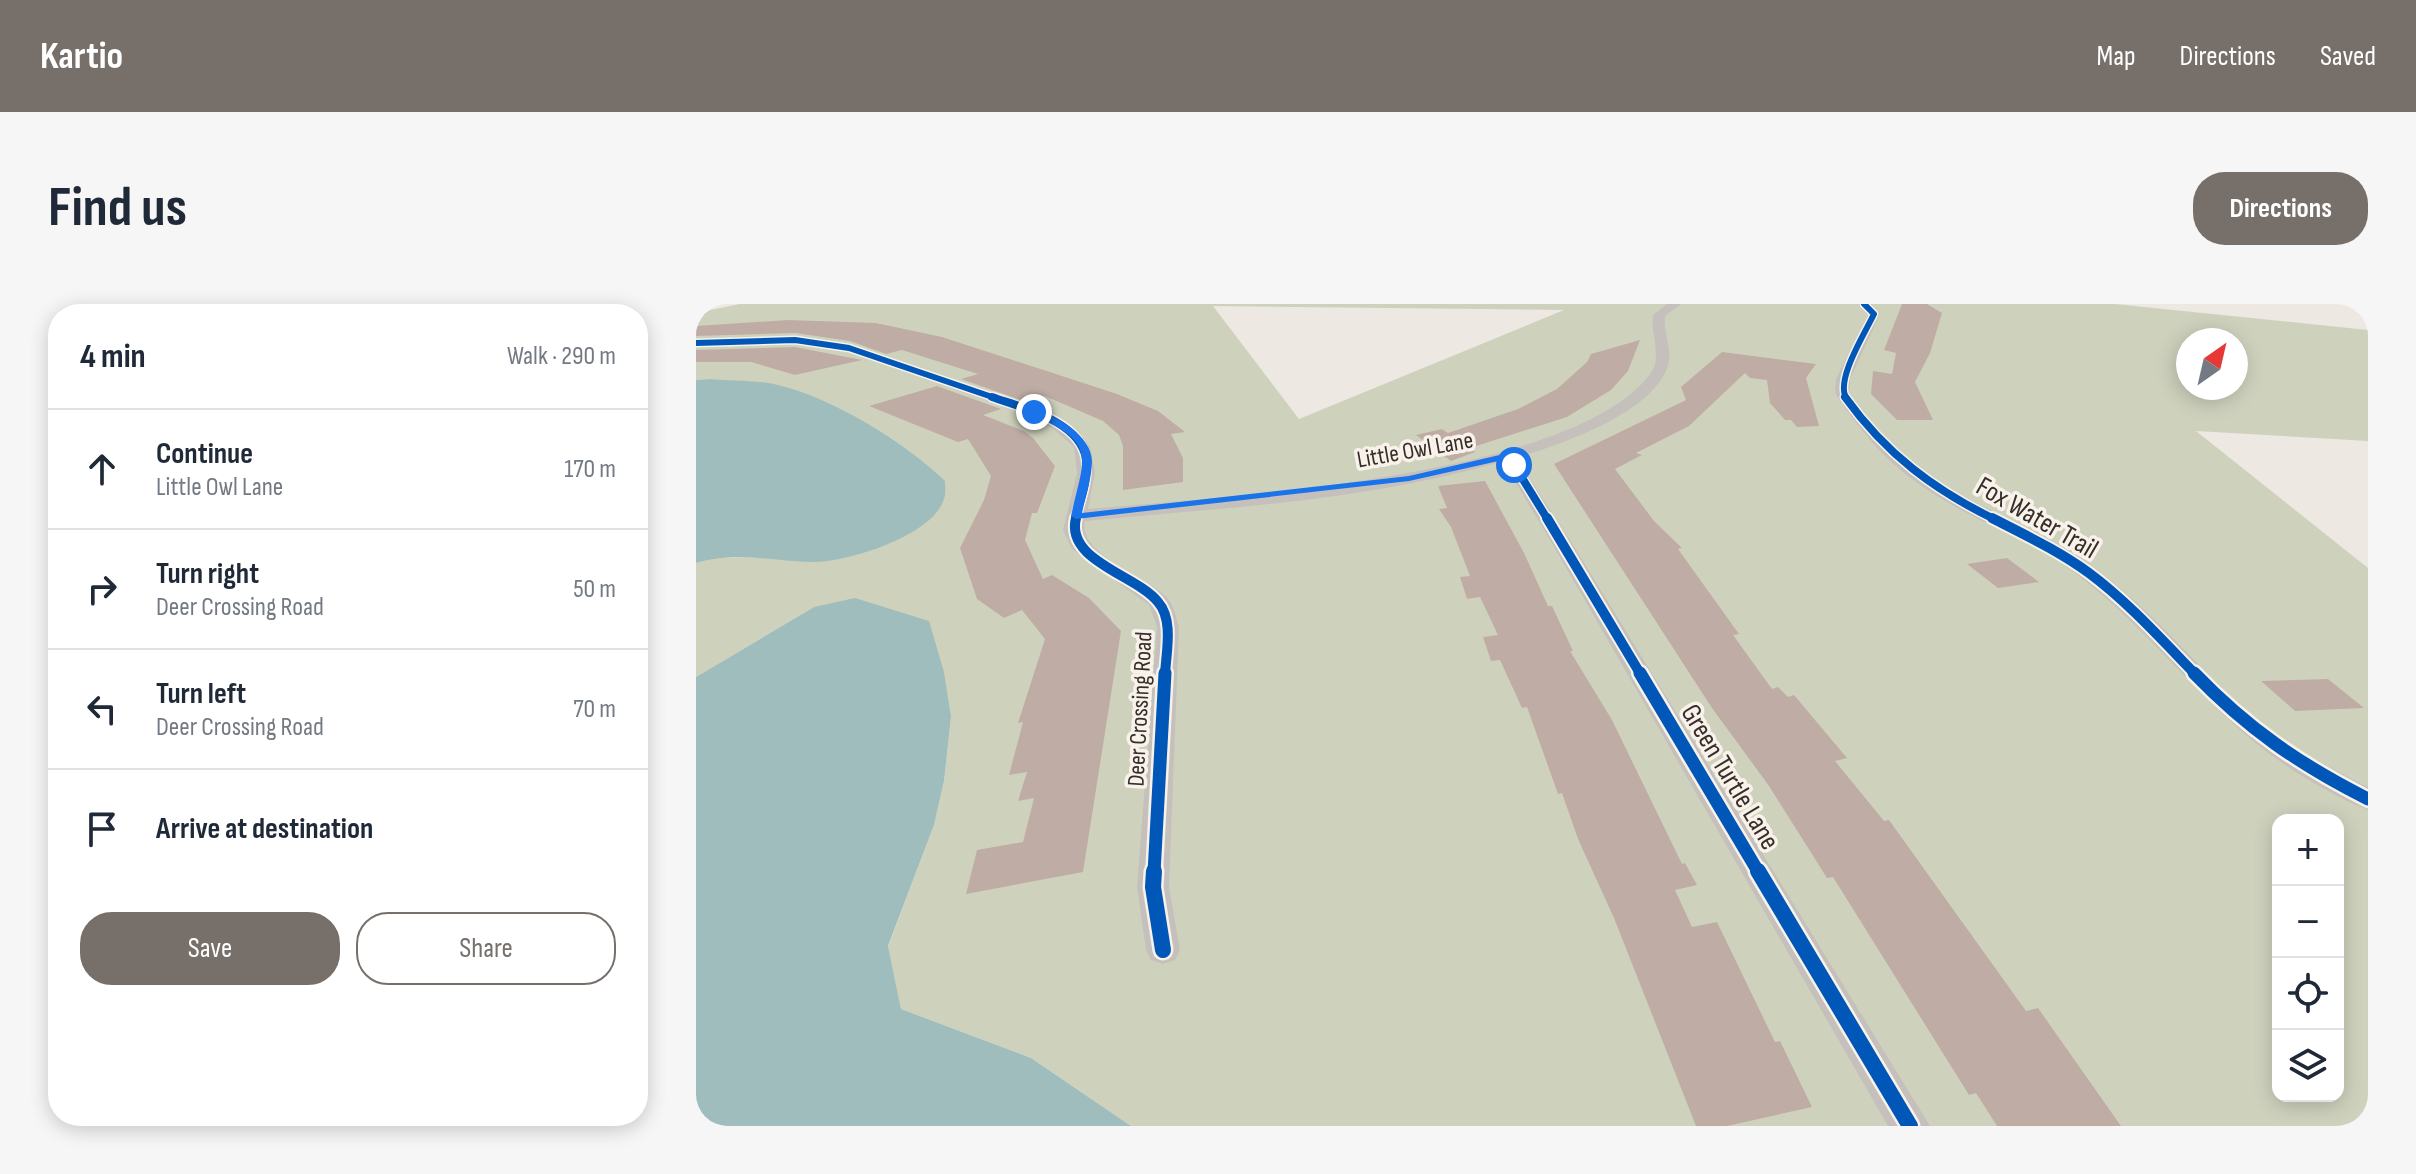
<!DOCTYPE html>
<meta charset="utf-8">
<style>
:root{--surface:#fff;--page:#f6f6f7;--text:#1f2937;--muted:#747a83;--line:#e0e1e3;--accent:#776f6a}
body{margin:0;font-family:"Sofia Sans Condensed",sans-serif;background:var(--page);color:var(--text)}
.controls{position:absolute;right:24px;bottom:24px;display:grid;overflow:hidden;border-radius:16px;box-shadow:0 4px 20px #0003}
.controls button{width:72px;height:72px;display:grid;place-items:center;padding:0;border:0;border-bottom:2px solid var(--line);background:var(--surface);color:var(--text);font:40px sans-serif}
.compass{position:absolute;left:1480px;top:24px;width:72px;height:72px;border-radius:50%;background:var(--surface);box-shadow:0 4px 20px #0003;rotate:34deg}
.stop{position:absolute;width:24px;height:24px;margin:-18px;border:6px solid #1a73e8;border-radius:50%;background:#fff}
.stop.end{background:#1a73e8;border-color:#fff;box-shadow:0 2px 8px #0008}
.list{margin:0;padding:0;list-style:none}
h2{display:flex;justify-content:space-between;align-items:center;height:104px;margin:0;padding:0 32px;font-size:34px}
h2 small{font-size:26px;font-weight:400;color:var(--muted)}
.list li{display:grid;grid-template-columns:52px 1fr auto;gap:24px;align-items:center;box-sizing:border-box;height:120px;padding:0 32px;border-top:2px solid var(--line)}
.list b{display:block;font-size:30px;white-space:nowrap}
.list p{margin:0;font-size:26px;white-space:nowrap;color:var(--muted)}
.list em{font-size:26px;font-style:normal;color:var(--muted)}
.actions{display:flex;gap:16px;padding:24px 32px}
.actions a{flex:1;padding:18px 0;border:2px solid var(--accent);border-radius:32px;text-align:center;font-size:28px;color:var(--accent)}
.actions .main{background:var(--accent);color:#fff}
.icon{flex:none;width:44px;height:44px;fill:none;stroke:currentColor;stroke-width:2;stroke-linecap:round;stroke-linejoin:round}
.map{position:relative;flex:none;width:1672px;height:822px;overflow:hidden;border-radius:32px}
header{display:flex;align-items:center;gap:48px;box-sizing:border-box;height:112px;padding:0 40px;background:var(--accent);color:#fff}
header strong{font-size:38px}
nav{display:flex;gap:44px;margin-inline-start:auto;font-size:28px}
.intro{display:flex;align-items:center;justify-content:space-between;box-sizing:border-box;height:192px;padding:0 48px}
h1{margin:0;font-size:56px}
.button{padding:20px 36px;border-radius:32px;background:var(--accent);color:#fff;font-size:28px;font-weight:700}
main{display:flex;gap:48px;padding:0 48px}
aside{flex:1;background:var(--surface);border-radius:32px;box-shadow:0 4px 20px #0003}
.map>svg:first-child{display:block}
.green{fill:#ced2bd;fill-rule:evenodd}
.water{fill:#a0bdbd}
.building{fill:#bfada5}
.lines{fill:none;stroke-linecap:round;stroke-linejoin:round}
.minor{fill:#c6c0bc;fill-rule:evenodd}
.cycleway-far4-casing{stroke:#f9f2eb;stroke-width:9}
.cycleway-far3-casing{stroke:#f9f2eb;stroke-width:11}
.cycleway-far2-casing{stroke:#f9f2eb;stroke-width:14}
.cycleway-far1-casing{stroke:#f9f2eb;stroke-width:18}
.cycleway-casing{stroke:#f9f2eb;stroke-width:21}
.cycleway-far4{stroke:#0057b8;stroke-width:6}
.cycleway-far3{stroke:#0057b8;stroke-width:8}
.cycleway-far2{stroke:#0057b8;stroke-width:10}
.cycleway-far1{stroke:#0057b8;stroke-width:13}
.cycleway{stroke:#0057b8;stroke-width:16}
.route{fill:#1a73e8}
.labels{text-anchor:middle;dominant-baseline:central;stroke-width:7;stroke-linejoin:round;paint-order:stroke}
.far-street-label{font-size:24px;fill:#372e2a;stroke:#f9f2eb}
.street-label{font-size:28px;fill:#372e2a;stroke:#f9f2eb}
</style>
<header>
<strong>Kartio</strong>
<nav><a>Map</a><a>Directions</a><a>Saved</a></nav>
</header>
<div class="intro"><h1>Find us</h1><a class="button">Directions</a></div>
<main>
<aside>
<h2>4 min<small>Walk · 290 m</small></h2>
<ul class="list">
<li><svg class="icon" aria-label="ahead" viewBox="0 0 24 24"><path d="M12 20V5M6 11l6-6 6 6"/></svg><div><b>Continue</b><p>Little Owl Lane</p></div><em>170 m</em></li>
<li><svg class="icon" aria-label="right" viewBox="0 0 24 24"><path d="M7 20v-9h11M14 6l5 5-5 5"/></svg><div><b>Turn right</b><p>Deer Crossing Road</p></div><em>50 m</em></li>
<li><svg class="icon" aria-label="left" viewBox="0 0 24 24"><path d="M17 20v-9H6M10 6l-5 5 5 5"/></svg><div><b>Turn left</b><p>Deer Crossing Road</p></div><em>70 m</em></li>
<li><svg class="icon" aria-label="arrive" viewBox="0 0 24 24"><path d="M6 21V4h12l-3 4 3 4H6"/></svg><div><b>Arrive at destination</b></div></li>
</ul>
<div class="actions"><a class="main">Save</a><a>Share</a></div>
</aside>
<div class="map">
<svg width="1672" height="822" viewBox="0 0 1672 822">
<rect width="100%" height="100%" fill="#ede8e2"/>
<!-- green -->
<path class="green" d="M44,0H1419L1672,26V137L1500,127L1672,264V822H435L335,754L205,705L192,643L238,521L248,477L255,413L118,303L0,373V259L17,254L83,253L13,75L0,76V9ZM517,2L868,6L603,115ZM1492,36H1540V84H1492ZM1582,516H1642V792H1582Z"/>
<!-- water -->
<g class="water">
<path d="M13,75C35,77 60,76 82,81C135,93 210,139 249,177C249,182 250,190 248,195C237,232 150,259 115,258C76,257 39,247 0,259V76Z"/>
<polygon points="159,294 233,317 248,368 255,413 248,477 238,521 192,642 205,705 335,754 435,822 0,822 0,373 118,303"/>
</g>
<!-- building -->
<g class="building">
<polygon points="1206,0 1231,0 1246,9 1234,49 1219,78 1237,116 1201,116 1175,90 1177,67 1196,70 1200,49 1188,46"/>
<polygon points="92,16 180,19 246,33 421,90 462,107 489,128 475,130 487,154 487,178 427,186 427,142 423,131 407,117 349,92 328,97 265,75 282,70 206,46 190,50 154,37 99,29 0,32 0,22"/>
<polygon points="944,36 932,67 915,86 871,113 774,144 779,148 755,157 720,131 746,125 752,129 822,105 861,85 891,58 895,50"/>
<polygon points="99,43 166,56 99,71 55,58 0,58 0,46"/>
<polygon points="1026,48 1120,60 1110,74 1123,122 1101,123 1095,116 1089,116 1074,99 1071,76 1054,74 1049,69 993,122 940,149 946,151 919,165 958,217 986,244 982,245 1043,330 1037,331 1076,385 1082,383 1092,393 1098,391 1151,454 1139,457 1188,517 1193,516 1330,707 1342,704 1425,822 1301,822 1280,789 1273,791 1137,573 1131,574 1073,482 1016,404 858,160 990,96 985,83"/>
<polygon points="241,82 305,105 287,111 328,127 337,134 359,162 341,209 336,209 329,236 347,275 356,271 393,294 425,327 387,568 270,590 281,546 327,538 338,494 322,497 331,468 313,471 327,418 322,419 349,335 326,306 308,314 281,295 264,244 288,196 295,172 272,135 262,138 173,102"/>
<polygon points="789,177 828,249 852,302 856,302 877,347 874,347 916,416 986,560 989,559 1001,581 979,586 996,623 1021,618 1079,738 1084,737 1116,803 1031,822 1000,822 918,614 882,535 866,489 862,490 831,403 826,404 804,356 795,357 787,333 802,331 784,293 771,295 764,273 774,272 755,223 743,205 751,204 742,182"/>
<polygon points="1311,254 1343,278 1302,284 1271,260"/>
<polygon points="1632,375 1668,404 1599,407 1565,377"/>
</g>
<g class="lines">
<!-- minor -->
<g class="minor">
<path d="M971,0H985L969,12C967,29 977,46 972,62C956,110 863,141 820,154L874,236L1234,822H1192L854,236L811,164L804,158C670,197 527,204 389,217C381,251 452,272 471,294C478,301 480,314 483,323L473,583L484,646L479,656L467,660L455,656L450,646L441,583L461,323L453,301L376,245L367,226L381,169L378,143L355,123L333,111L151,48L99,40L0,43V35L99,32L153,40L343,105L382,127L394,143L399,169L392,205C519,194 877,174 954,70C967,53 954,30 957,11Z"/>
<path d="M1162,0H1175L1184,10L1154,75L1153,89C1181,127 1213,161 1254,185C1303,213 1358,232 1403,267C1460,310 1504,367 1558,413C1592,442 1632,463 1672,483V505C1653,500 1635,488 1618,479C1521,424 1471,341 1387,275C1336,235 1272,216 1220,178C1187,155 1161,122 1139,89L1140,75L1172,11Z"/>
</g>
<!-- cycleway-far4 casing -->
<g class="cycleway-far4-casing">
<g id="cycleway-far4">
<polyline points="0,39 99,36 153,44 302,95"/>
<path d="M1151,95C1138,78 1169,29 1178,10L1168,0"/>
</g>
</g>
<!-- cycleway-far3 casing -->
<g class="cycleway-far3-casing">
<g id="cycleway-far3">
<path d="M296,93C327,104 384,117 390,155C393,175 384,198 379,216"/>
<path d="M1149,93C1190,150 1238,186 1300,216"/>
<polyline points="808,153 818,161 852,216"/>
</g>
</g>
<!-- cycleway-far2 casing -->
<g class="cycleway-far2-casing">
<g id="cycleway-far2">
<path d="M380,214C369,257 441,271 462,298C478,316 470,349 469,371"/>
<polyline points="851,214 945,371"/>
<path d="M1296,214C1329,231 1363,247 1393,269C1432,298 1466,336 1500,371"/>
</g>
</g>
<!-- cycleway-far1 casing -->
<g class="cycleway-far1-casing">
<g id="cycleway-far1">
<polyline points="944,369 1063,569"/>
<path d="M1498,369C1552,425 1603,460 1672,495"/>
<polyline points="458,569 469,369"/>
</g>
</g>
<!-- cycleway casing -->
<g class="cycleway-casing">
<g id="cycleway">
<polyline points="458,567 457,583 467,646"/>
<polyline points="1062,567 1214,822"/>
</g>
</g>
<!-- cycleway-far4 -->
<use href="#cycleway-far4" class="cycleway-far4"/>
<!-- cycleway-far3 -->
<use href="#cycleway-far3" class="cycleway-far3"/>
<!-- cycleway-far2 -->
<use href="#cycleway-far2" class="cycleway-far2"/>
<!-- cycleway-far1 -->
<use href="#cycleway-far1" class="cycleway-far1"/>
<!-- cycleway -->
<use href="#cycleway" class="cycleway"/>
</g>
<!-- route -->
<path class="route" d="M335,107C358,108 396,132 396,157C396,174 389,193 386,209L713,172L808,150L822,161L815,163L807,156L713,177L380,215L375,212C389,150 401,139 335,110Z"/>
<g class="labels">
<!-- far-street labels -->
<g class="far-street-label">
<text transform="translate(719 146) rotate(-10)">Little Owl Lane</text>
<text transform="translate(444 405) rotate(-87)">Deer Crossing Road</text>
</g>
<!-- street labels -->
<g class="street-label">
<text transform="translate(1341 214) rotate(30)">Fox Water Trail</text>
<text transform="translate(1034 473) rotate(59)">Green Turtle Lane</text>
</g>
</g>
</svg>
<div class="controls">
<button>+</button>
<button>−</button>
<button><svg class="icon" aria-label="locate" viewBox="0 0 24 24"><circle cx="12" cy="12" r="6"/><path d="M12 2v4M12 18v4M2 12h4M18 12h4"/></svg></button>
<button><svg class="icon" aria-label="layers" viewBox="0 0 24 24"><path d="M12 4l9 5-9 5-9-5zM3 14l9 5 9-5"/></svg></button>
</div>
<svg class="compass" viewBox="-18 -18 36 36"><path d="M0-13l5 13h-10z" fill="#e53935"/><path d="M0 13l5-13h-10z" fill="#747a83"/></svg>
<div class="stop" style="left:818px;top:161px"></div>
<div class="stop end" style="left:338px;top:108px"></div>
</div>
</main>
